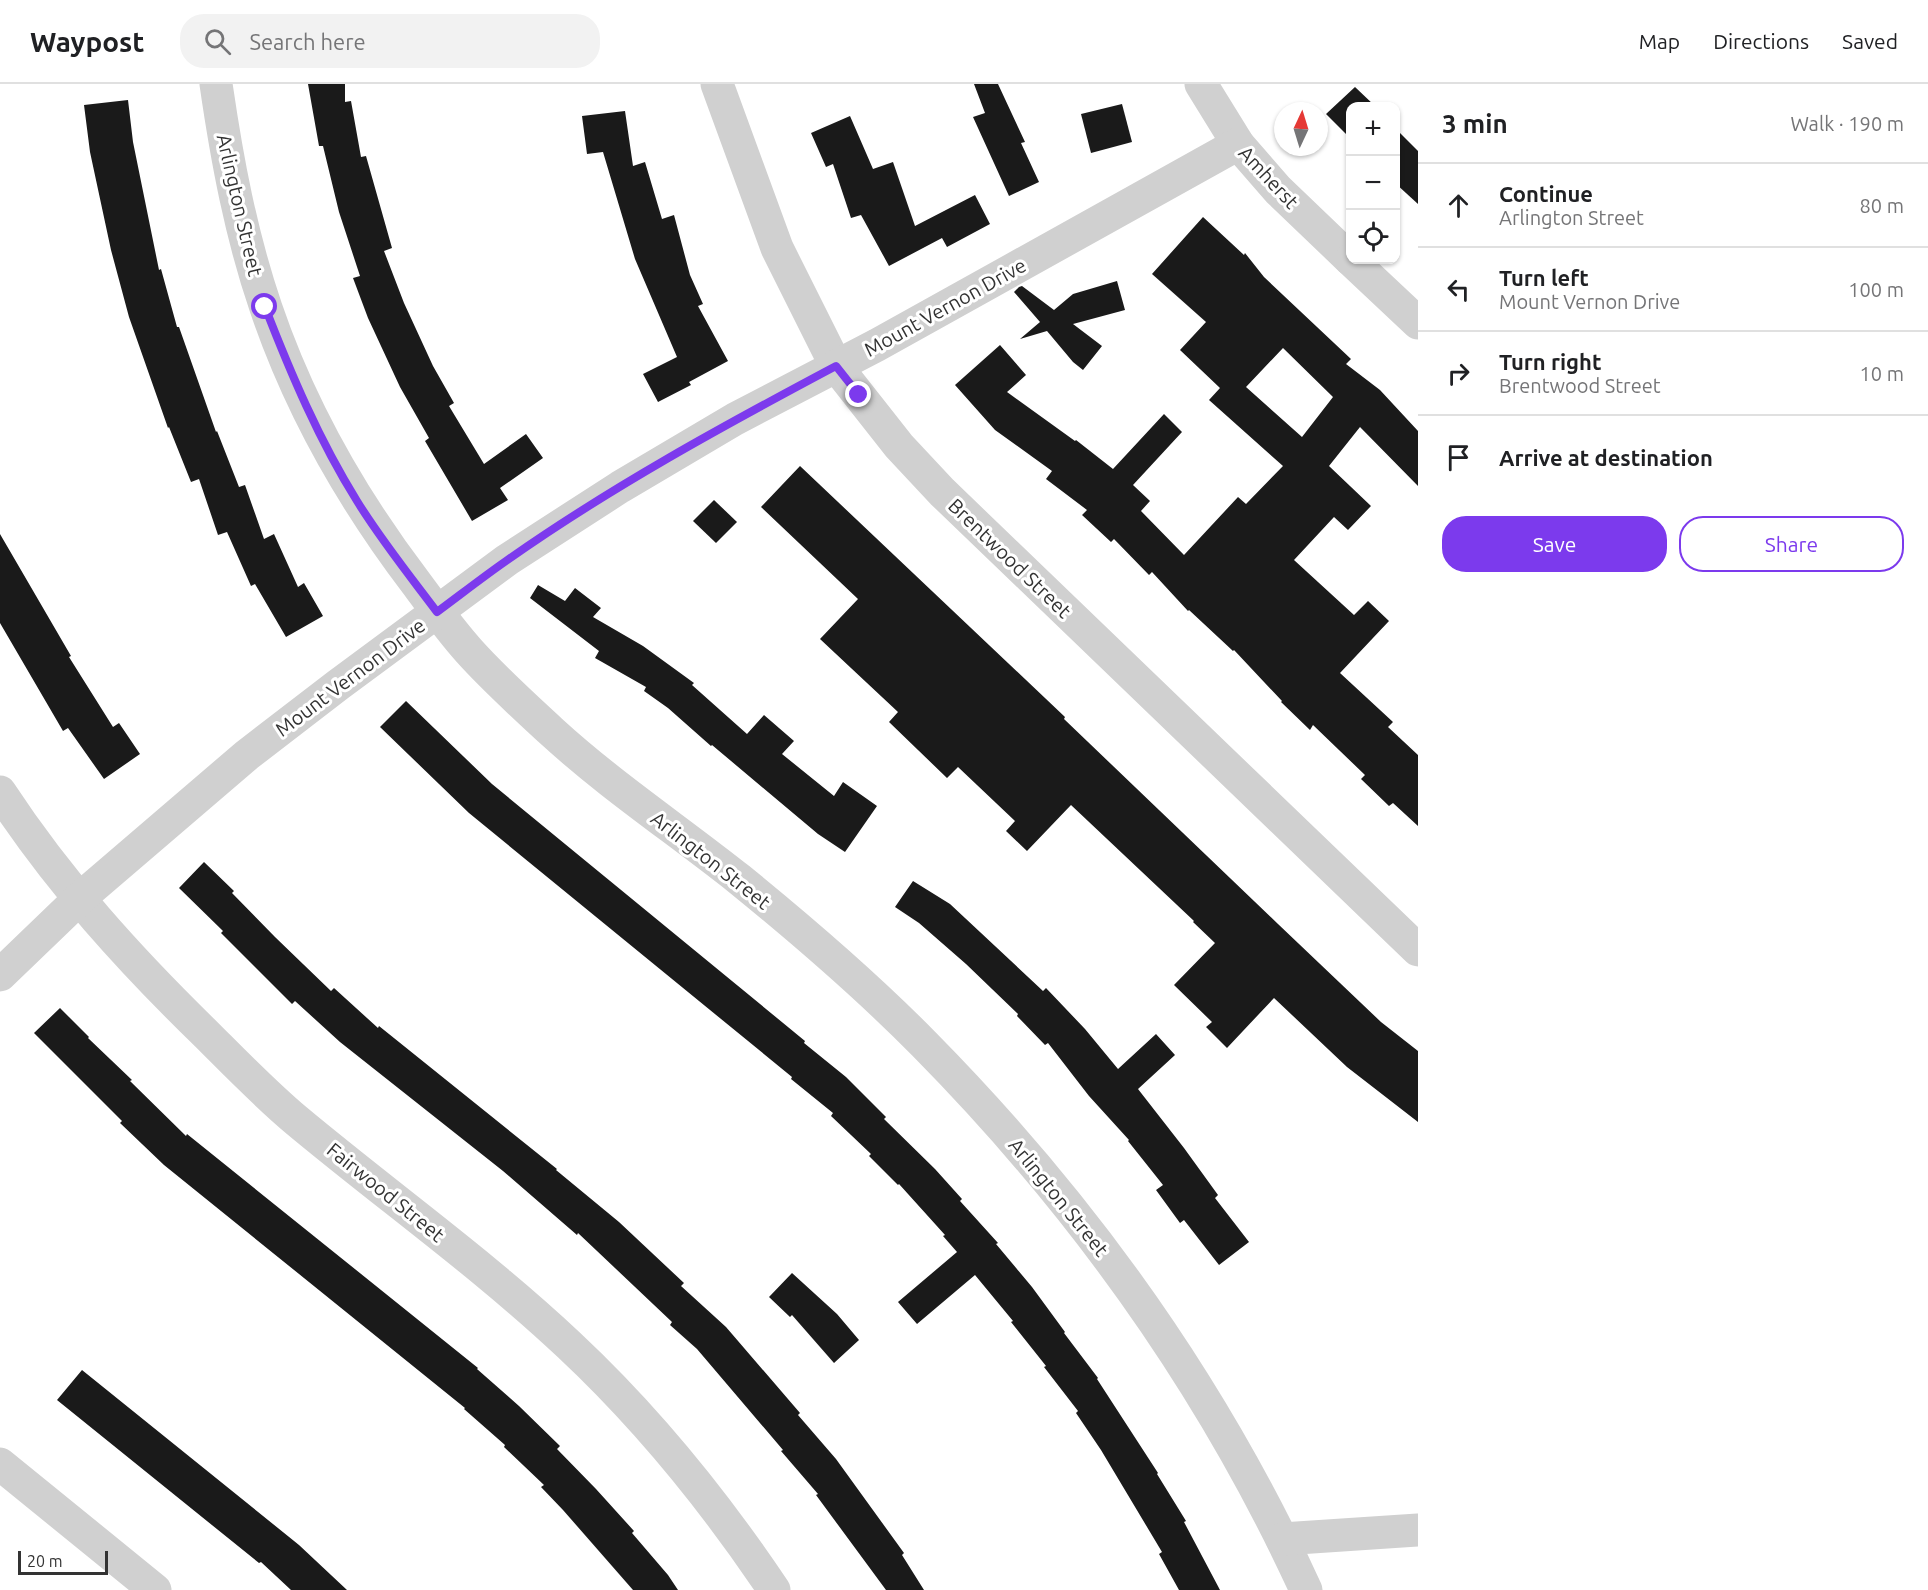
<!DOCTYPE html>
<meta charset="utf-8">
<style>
:root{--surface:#fff;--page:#f2f2f2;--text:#202124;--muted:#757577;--line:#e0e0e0;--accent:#7c3aed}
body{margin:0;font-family:Ubuntu,sans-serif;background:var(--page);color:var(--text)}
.controls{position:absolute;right:18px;top:18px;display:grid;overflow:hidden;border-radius:12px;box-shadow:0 2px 4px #0004}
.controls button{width:54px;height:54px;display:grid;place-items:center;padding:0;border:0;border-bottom:2px solid var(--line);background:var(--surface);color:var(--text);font:30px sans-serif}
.compass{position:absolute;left:1274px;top:18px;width:54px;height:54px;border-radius:50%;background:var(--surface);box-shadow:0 2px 4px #0004;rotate:4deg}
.scale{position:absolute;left:18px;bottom:15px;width:90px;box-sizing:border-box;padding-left:6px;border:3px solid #333;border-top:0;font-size:16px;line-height:21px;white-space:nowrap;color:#333;-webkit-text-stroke:4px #fff;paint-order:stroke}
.stop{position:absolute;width:18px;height:18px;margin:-14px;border:4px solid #7c3aed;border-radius:50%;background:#fff}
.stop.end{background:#7c3aed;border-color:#fff;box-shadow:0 2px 6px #0008}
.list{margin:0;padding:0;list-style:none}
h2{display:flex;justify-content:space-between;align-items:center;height:78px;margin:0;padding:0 24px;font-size:26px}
h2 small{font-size:20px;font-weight:400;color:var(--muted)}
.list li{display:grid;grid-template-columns:39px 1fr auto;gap:18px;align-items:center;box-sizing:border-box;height:84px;padding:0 24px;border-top:2px solid var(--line)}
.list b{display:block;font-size:22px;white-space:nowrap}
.list p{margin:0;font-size:20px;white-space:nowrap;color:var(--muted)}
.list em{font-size:20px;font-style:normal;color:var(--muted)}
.actions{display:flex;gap:12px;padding:18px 24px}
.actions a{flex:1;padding:14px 0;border:2px solid var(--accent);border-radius:24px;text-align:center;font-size:21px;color:var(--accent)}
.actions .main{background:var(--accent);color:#fff}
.icon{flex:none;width:33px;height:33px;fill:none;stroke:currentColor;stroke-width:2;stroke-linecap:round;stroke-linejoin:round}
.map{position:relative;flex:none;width:1418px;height:1506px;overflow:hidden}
header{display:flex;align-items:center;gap:36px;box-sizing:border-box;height:84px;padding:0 30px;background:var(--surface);border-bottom:2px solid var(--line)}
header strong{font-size:28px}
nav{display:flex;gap:33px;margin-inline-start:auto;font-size:21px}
.search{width:420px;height:54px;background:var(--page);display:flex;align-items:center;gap:15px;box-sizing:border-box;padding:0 21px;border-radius:24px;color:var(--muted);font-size:22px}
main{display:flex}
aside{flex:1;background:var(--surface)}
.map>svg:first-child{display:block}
.building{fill:#1a1a1a;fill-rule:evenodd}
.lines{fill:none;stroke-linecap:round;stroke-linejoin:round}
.minor{stroke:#d0d0d0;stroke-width:33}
.route{stroke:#7c3aed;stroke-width:8}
.labels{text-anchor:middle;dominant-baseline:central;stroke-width:6;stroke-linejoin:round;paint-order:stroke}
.street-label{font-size:20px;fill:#333;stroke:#fff}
</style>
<header>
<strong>Waypost</strong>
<div class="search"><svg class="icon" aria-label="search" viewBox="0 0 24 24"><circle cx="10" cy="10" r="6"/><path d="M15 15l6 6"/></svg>Search here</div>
<nav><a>Map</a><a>Directions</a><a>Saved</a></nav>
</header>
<main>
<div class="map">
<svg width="1418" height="1506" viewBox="0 0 1418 1506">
<rect width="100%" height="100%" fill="#fff"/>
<!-- building -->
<g class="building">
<polygon points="308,0 345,0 345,18 351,17 361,73 366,72 392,164 384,167 404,219 433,282 454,319 449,322 484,380 526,350 543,374 500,404 508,416 472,437 425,357 429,354 400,303 368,234 353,194 360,192 339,128 323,62 319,62"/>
<polygon points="974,0 998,0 1025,58 1021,59 1039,98 1009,112 973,33 985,29"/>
<polygon points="1355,3 1375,22 1350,22 1350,54 1326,30"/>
<polygon points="128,16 133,58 159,186 161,185 177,243 179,243 216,348 217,347 239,403 245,401 264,455 274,450 298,503 304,499 323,532 286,553 255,500 251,502 227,448 218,451 199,395 191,398 169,343 168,344 129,233 111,166 90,68 84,21"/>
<polygon points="1122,20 1132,58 1091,69 1081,30"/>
<polygon points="625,27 633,82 645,78 662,135 674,131 690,191 703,220 698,222 728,277 689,298 691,301 658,318 643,290 677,273 635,175 603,68 587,70 582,32"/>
<polygon points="850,32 873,85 893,78 915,142 975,111 990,140 947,163 942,154 889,182 861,131 851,134 833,80 826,83 811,49"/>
<polygon points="1395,44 1418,67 1418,120 1395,99"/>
<path d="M1203,133L1244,171L1245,169L1264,193L1351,275L1346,280L1380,306L1418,347V402L1360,343L1329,382L1371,422L1348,446L1334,433L1294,476L1354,531L1368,517L1389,537L1340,589L1393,638L1388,643L1418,671V742L1393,719L1389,722L1361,695L1365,691L1313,641L1310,646L1281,618L1282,617L1234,566L1233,567L1189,526L1188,527L1152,488L1149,491L1114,455L1111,458L1082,431L1087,426L1046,395L1052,387L995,346L955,301L1000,261L1026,291L1007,308L1075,357L1076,356L1113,385L1164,330L1182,348L1133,401L1150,417L1141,427L1184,471L1238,413L1246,420L1283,382L1209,316L1220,304L1180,266L1206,238L1152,190ZM1283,264L1333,313L1302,353L1246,303Z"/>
<polygon points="1117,197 1125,226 1073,240 1102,262 1083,286 1073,278 1047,247 1020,255 1040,238 1014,208 1019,203 1022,202 1054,226 1073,210"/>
<polygon points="800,382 1065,633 1064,635 1278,840 1381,938 1418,967 1418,1038 1347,983 1274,914 1227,964 1206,943 1212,938 1174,901 1215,859 1193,838 1194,837 1071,721 1027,767 1006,747 1015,737 958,683 947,694 889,638 898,628 820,555 858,515 761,423"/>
<polygon points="714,416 737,438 716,459 693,437"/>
<polygon points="0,450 71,572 69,573 113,643 119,639 140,670 104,695 68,644 63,647 0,539"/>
<polygon points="538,501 565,517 575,504 601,524 593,533 643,562 694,599 692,601 747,650 764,631 794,657 782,670 834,712 843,698 877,722 845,768 818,750 712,661 711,662 668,624 644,607 646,603 595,574 599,567 530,514"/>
<polygon points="406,617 492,700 805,957 804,959 846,993 886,1033 884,1035 935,1085 962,1115 960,1117 998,1159 996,1160 1032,1203 1065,1248 1064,1249 1098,1294 1097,1295 1158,1389 1157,1390 1186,1437 1184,1438 1220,1506 1179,1506 1159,1470 1162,1468 1101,1366 1076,1329 1078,1327 1044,1283 1046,1282 1011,1238 1013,1237 975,1191 917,1240 898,1218 957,1168 943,1152 945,1151 899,1100 898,1101 869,1072 871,1070 831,1032 833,1029 791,995 792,993 469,729 380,643"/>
<polygon points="204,778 234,807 232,809 275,853 331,907 334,904 378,944 379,942 557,1085 556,1086 619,1138 684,1199 681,1202 726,1243 800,1329 798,1331 836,1375 904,1469 902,1471 924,1506 886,1506 816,1411 818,1410 781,1367 783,1366 697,1265 670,1241 672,1238 578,1149 577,1151 503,1087 340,958 295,917 292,920 221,849 223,847 179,804"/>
<polygon points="913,797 950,820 1043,907 1046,904 1085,945 1118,985 1156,950 1175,971 1138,1005 1184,1064 1218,1111 1215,1114 1249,1158 1219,1181 1184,1136 1180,1139 1156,1106 1163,1101 1128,1057 1129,1056 1089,1012 1048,959 1045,961 1017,932 1018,930 966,880 919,839 895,823"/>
<polygon points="60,924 89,953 88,954 132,996 130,997 186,1052 187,1050 478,1284 477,1285 519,1322 560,1362 557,1365 596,1405 634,1447 632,1449 668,1491 678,1506 633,1506 563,1426 541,1403 544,1401 504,1363 505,1361 464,1325 465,1324 164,1081 120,1039 122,1037 34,949"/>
<polygon points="792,1189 837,1230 859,1256 834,1279 792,1231 790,1233 769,1213"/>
<polygon points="82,1286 299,1461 347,1506 291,1506 261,1478 259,1479 57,1316"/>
</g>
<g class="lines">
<!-- minor -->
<g class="minor">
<path d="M216,0C227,76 241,151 266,224C300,324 352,415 416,499C433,522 450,546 469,567C494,595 523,621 551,647C610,701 676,745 739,795C803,847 866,901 924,960C1081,1119 1213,1303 1306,1506"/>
<polyline points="717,0 777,164 836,282 899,362 942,408 1418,866"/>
<polyline points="1201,0 1238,60 1278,106 1350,175"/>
<polyline points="1351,176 1418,239"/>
<path d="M0,708C59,798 130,876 207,951C236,980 265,1010 296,1036C387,1112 483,1180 569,1261C647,1334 715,1418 774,1506"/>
<polyline points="0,891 79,815 247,671 338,601 507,476 620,403 735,335 877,261 1238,60"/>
<polyline points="0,1380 155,1506"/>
<polyline points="1282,1455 1418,1446"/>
</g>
</g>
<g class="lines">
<!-- route -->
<path class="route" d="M265,223C291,290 319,356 357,417C381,456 410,492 437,528C460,511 483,493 506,477C611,403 723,342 836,282L859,311"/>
</g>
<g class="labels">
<!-- street labels -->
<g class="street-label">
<text transform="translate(1269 93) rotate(47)">Amherst</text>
<text transform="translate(240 121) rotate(77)">Arlington Street</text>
<text transform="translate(945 223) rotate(-29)">Mount Vernon Drive</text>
<text transform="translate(1010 474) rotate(44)">Brentwood Street</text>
<text transform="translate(350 593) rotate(-37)">Mount Vernon Drive</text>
<text transform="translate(711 776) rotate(38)">Arlington Street</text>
<text transform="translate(386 1108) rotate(39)">Fairwood Street</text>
<text transform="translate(1059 1113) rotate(51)">Arlington Street</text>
</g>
</g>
</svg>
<div class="controls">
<button>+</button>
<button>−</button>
<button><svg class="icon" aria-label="locate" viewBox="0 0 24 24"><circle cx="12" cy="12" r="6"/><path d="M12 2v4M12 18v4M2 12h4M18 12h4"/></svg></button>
</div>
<svg class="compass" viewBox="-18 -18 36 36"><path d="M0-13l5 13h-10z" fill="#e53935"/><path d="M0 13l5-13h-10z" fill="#757577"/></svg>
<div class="scale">20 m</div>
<div class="stop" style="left:265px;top:223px"></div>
<div class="stop end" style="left:859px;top:311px"></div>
</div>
<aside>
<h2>3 min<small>Walk · 190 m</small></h2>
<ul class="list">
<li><svg class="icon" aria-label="ahead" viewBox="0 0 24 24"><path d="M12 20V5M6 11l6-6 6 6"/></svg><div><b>Continue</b><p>Arlington Street</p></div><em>80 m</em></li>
<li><svg class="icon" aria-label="left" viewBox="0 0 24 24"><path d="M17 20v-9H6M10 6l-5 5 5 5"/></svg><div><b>Turn left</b><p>Mount Vernon Drive</p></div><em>100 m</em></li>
<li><svg class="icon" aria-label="right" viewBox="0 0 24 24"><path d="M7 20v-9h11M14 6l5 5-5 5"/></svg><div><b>Turn right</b><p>Brentwood Street</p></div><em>10 m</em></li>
<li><svg class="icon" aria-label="arrive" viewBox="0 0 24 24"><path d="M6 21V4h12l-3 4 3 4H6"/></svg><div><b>Arrive at destination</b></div></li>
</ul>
<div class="actions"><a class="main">Save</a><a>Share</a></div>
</aside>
</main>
